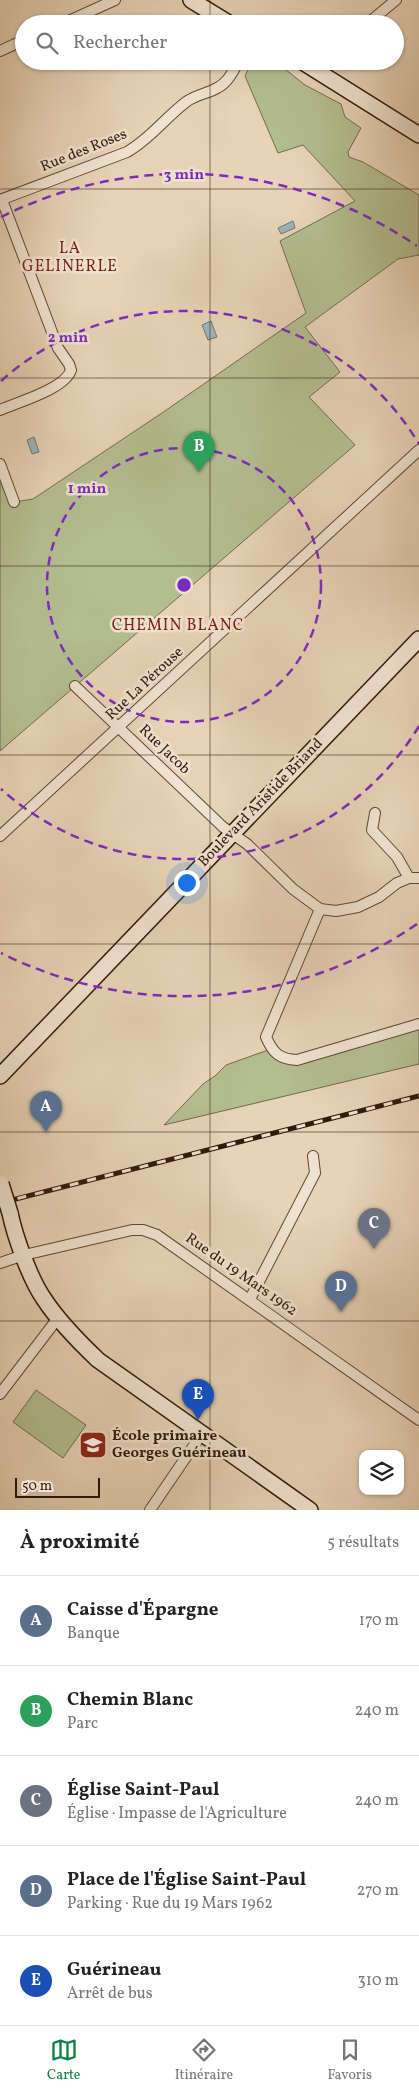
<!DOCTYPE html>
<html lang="fr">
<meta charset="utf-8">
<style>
:root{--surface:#fff;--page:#f2f2f2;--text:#222;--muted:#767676;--line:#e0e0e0;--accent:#0b8043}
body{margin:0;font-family:Vollkorn,serif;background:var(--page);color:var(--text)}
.controls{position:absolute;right:15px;bottom:15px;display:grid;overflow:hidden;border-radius:10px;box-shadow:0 1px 4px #0004}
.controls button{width:45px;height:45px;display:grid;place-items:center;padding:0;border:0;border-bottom:1px solid var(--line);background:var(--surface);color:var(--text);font:25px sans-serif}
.scale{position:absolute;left:15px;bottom:12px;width:85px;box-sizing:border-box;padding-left:5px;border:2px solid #31190c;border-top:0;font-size:14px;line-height:18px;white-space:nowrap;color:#31190c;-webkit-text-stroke:4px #efe2d0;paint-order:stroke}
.you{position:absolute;left:186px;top:882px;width:18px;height:18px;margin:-12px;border:4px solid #fff;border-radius:50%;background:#1a73e8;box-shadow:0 0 0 8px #1a73e833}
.badge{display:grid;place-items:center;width:32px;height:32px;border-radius:50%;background:var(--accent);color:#fff;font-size:16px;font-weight:700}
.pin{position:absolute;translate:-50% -41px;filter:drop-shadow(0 1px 2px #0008)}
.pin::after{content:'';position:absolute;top:26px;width:18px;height:15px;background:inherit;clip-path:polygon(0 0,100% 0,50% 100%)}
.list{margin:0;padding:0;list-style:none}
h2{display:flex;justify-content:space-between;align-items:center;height:65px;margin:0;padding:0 20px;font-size:21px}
h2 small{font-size:16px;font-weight:400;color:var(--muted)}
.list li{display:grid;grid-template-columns:32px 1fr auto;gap:15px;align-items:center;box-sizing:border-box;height:90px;padding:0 20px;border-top:1px solid var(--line)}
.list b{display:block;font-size:19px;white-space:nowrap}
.list p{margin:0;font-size:16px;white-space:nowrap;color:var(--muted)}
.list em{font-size:16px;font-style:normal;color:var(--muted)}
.icon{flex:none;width:28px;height:28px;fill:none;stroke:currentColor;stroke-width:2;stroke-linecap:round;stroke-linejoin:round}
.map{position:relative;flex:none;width:419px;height:1510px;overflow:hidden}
.search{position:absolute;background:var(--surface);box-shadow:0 1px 4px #0004;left:15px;right:15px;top:15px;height:55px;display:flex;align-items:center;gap:12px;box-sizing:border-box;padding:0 18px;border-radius:28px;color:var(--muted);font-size:19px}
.sheet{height:515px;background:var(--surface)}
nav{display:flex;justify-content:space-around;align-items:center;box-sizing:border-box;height:70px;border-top:1px solid var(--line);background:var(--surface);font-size:14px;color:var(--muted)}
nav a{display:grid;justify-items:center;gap:2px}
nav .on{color:var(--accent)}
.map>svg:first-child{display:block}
.green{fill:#b3bd90;stroke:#726b4e}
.water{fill:#9db4ba;stroke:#727674}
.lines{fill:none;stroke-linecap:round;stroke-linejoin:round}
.street-casing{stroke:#5e4837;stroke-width:12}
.secondary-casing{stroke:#31190c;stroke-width:18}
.street{stroke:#efe2d0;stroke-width:10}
.secondary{stroke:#efe2d0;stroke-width:15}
.rail-casing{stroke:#31190c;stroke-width:5}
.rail{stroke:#efe2d0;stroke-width:3;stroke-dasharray:9;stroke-linecap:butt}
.secondary-bridge-casing{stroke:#31190c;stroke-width:18;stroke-linecap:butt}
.secondary-bridge{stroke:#efe2d0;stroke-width:15}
.grid{fill:none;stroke:#31190c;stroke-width:1;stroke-opacity:0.55}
.ring{fill:none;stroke:#7b2cbf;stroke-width:2.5;stroke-dasharray:9 6}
.labels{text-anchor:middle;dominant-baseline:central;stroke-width:5;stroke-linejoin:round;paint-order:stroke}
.street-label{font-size:15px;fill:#31190c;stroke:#efe2d0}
.poi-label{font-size:15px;font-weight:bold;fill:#31190c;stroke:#efe2d0;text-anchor:start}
.neighbourhood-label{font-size:16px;letter-spacing:1px;fill:#7a1f14;stroke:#efe2d0}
.centre{fill:#7b2cbf;stroke:#efe2d0;stroke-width:2.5}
.ring-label{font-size:15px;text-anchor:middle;font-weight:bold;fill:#7b2cbf;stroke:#efe2d0;stroke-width:5;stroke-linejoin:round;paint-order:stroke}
</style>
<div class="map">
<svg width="419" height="1510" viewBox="0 0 419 1510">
<rect width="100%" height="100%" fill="#e7d3b7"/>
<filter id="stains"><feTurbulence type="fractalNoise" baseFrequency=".004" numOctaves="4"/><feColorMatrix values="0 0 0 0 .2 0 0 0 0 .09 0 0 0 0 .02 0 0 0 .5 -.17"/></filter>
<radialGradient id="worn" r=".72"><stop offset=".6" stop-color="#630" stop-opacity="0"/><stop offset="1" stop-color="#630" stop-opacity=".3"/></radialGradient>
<!-- green -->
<g class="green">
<polygon points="254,61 275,61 305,85 341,104 345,117 361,128 348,152 349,157 363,162 419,195 419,255 398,259 305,327 340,372 309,397 355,445 0,751 0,480 10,505 14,502 33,499 162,413 306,313 280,241 355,201 303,145 278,153 245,76 250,65"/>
<polygon points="419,1024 419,1064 164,1125 203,1084 215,1076 226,1065 271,1049 284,1060"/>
<polygon points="36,1390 86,1425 63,1458 13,1422"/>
</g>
<!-- water -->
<g class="water">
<polygon points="293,221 295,228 281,234 278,228"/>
<polygon points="211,321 217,337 208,340 202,325"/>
<polygon points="34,437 39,452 32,454 27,440"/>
</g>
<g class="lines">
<!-- street casing -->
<g class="street-casing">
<g id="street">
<polyline points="62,24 115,0"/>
<polyline points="367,24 396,0"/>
<polyline points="0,51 24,40"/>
<polyline points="316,69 323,61"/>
<path d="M0,200L127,152C150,139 165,118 186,102C197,94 207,94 217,88C228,83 233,71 239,61"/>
<path d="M0,410C18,402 65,389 71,370L69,364L58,348L2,200"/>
<polyline points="0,464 14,502"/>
<polyline points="75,686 223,827 247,844 293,889 320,909 336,911 358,907 379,897 397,883 409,878 419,878"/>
<polyline points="375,813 372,830 397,857 409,878"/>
<polyline points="0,836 419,450"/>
<path d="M320,909L266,1037C273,1053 279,1059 297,1060L419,1024"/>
<polyline points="0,1263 24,1255 132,1230 143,1230 157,1235 419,1420"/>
<polyline points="250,1299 315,1173 313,1156"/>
<polyline points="0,1394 58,1318"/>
<polyline points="150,1510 201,1435"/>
</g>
</g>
<!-- secondary casing -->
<g class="secondary-casing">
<g id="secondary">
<polyline points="191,0 230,24"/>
<polyline points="301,61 419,135"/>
<polyline points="0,1076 419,639"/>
<path d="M10,1213C15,1237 30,1279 44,1299C59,1322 78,1341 98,1360L310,1510"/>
</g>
</g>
<!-- street -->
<use href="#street" class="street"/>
<!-- secondary -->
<use href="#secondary" class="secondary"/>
<!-- rail casing -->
<g class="rail-casing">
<polyline id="rail" points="0,1203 419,1096"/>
</g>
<!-- rail -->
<use href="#rail" class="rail"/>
<!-- secondary-bridge casing -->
<g class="secondary-bridge-casing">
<polyline id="secondary-bridge" points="1,1184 10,1213"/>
</g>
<!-- secondary-bridge -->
<use href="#secondary-bridge" class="secondary-bridge"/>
</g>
<!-- grid -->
<path class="grid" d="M210,0V24M210,61V1510M0,189H419M0,378H419M0,566H419M0,755H419M0,944H419M0,1132H419M0,1321H419"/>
<!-- distance rings -->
<g class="ring">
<circle cx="184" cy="585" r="137"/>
<path d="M419 726A274 274 0 0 1 1 789M1 381A274 274 0 0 1 419 444"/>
<path d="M417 924A411 411 0 0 1 1 953M1 217A411 411 0 0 1 417 246"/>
</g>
<!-- icons -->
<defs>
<g id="school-square" transform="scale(1.4375)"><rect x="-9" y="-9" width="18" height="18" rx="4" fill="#8f2418" stroke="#efe2d0"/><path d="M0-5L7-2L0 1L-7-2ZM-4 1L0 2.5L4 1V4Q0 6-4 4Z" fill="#fff"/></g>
</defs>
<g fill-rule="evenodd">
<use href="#school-square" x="93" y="1445"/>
</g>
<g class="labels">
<!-- street labels -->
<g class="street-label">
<text transform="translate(84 151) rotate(-22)">Rue des Roses</text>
<text transform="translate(145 684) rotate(-43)">Rue La Pérouse</text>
<text transform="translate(164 750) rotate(44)">Rue Jacob</text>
<text transform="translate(261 803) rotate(-46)">Boulevard Aristide Briand</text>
<text transform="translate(241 1275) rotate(35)">Rue du 19 Mars 1962</text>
</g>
<!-- poi labels -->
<g class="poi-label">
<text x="112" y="1436">École primaire<tspan x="112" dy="17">Georges Guérineau</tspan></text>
</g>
<!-- neighbourhood labels -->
<g class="neighbourhood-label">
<text x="70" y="249">LA<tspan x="70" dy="18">GELINERLE</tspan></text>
<text x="178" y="626">CHEMIN BLANC</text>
</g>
</g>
<circle cx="184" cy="585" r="8" class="centre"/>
<g class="ring-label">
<text x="184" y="179">3 min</text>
<text x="68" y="342">2 min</text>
<text x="87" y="493">1 min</text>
</g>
<rect width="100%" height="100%" filter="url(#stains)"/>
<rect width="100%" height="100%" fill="url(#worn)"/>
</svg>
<div class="controls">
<button><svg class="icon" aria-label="layers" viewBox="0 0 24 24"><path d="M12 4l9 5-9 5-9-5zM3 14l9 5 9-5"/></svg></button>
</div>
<div class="scale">50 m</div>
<div class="you"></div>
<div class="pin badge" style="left:46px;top:1132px;background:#5c6f8a">A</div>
<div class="pin badge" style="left:199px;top:472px;background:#2e9e5b">B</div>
<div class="pin badge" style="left:374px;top:1249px;background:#6b7280">C</div>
<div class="pin badge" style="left:341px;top:1312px;background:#5c6f8a">D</div>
<div class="pin badge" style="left:198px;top:1420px;background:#1a4fb4">E</div>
<div class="search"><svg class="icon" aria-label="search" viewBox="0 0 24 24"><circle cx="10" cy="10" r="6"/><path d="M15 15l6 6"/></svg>Rechercher</div>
</div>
<section class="sheet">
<h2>À proximité<small>5 résultats</small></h2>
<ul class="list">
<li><span class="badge" style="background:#5c6f8a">A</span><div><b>Caisse d'Épargne</b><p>Banque</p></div><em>170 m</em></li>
<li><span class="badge" style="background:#2e9e5b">B</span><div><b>Chemin Blanc</b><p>Parc</p></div><em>240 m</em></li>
<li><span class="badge" style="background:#6b7280">C</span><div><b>Église Saint-Paul</b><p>Église · Impasse de l'Agriculture</p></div><em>240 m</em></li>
<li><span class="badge" style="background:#5c6f8a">D</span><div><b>Place de l'Église Saint-Paul</b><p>Parking · Rue du 19 Mars 1962</p></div><em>270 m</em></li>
<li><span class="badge" style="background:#1a4fb4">E</span><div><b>Guérineau</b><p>Arrêt de bus</p></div><em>310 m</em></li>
</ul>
</section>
<nav>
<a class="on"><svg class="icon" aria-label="map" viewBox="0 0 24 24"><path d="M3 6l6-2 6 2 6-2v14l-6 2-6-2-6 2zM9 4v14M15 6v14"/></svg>Carte</a>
<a><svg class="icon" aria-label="directions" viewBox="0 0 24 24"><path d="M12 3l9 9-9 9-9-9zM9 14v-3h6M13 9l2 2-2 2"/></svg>Itinéraire</a>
<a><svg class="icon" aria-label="saved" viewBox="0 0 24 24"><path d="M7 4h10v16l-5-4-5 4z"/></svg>Favoris</a>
</nav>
